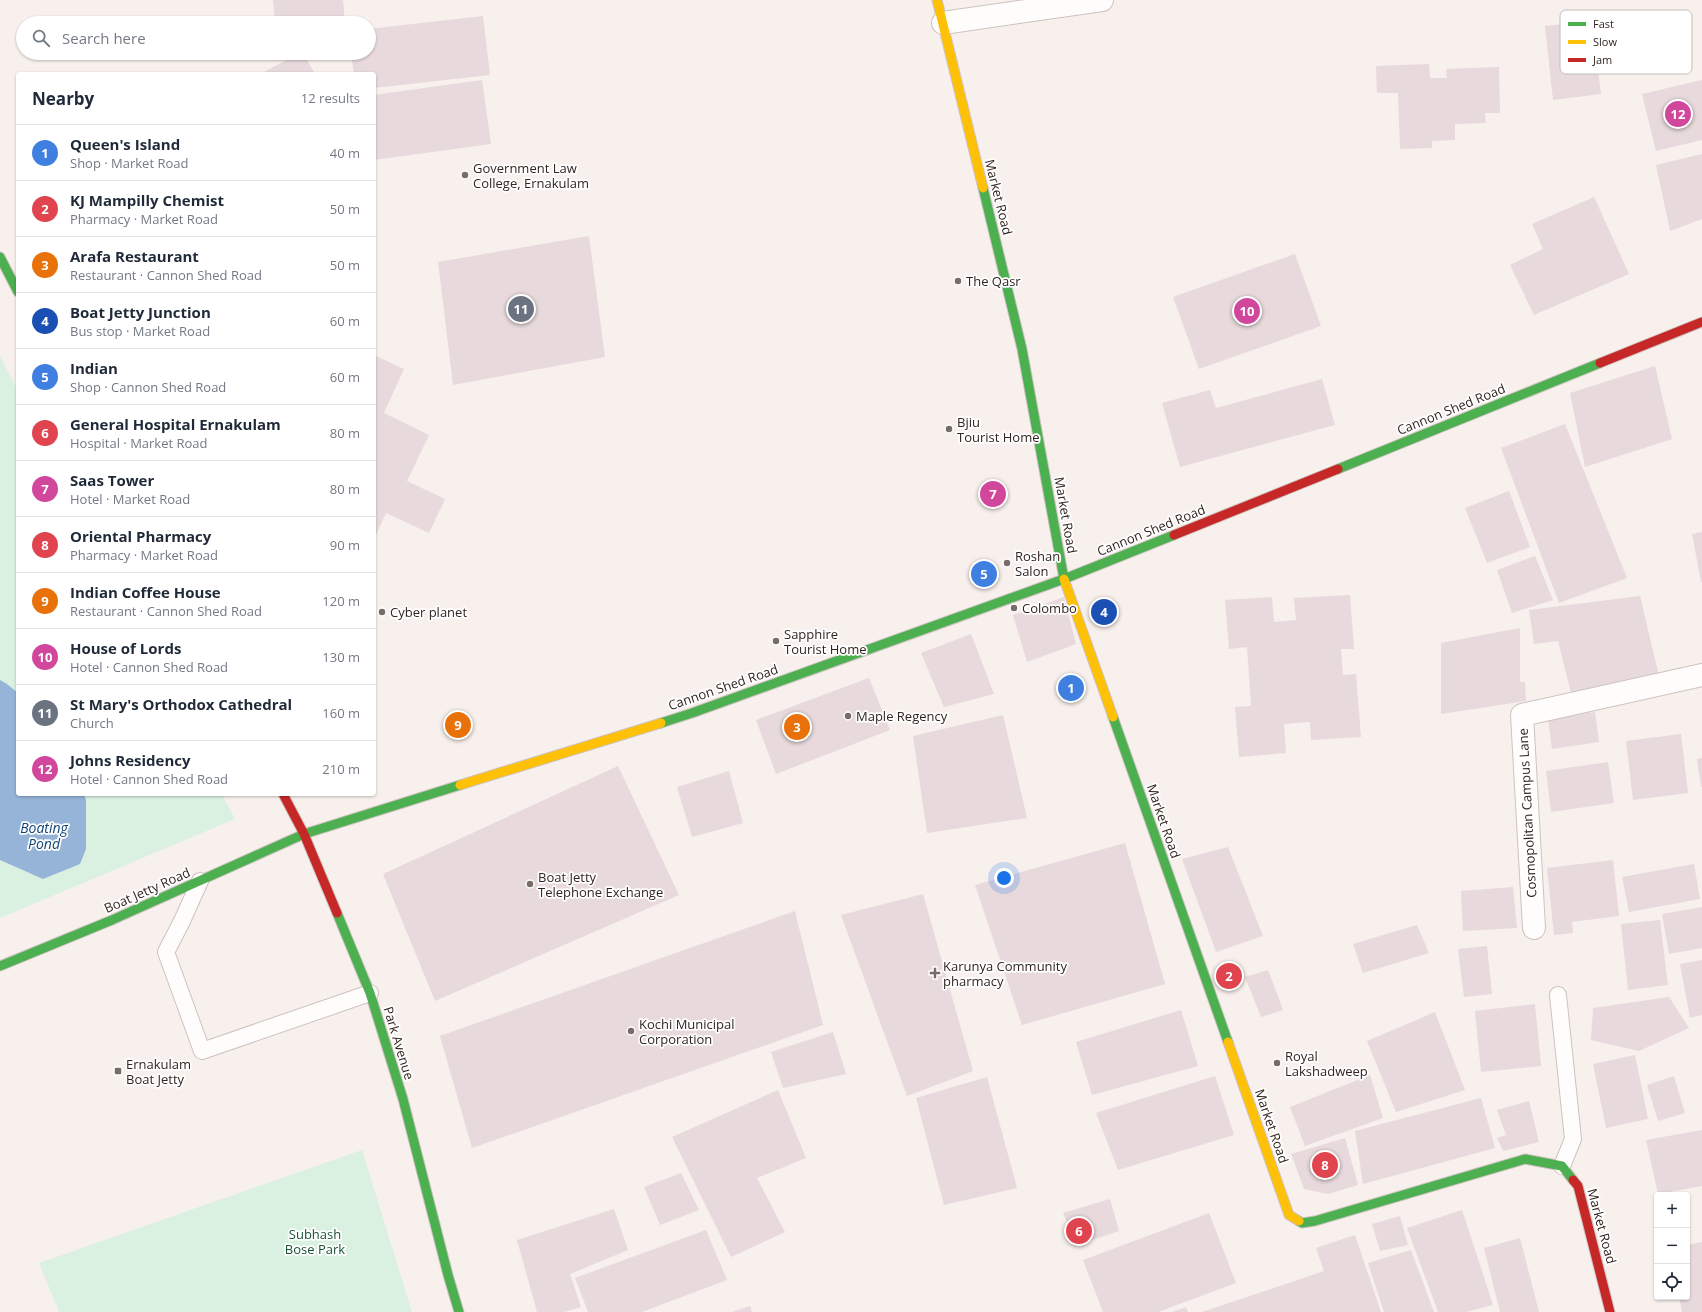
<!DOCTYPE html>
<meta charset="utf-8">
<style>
:root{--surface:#fff;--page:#f6f6f7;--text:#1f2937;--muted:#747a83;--line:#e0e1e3;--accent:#0b8043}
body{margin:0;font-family:"Open Sans",sans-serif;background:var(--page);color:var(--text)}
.controls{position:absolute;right:12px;bottom:12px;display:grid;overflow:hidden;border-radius:4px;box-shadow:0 1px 3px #0004}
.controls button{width:36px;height:36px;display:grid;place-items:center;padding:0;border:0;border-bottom:1px solid var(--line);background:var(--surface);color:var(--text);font:20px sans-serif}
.you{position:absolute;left:1004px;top:878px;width:14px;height:14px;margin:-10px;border:3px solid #fff;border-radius:50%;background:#1a73e8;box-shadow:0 0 0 6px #1a73e833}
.badge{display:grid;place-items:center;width:26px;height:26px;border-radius:50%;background:var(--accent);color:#fff;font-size:13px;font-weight:700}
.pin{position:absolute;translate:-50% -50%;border:2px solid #fff;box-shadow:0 1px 4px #0006}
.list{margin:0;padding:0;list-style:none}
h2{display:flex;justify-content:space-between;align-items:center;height:52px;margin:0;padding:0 16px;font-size:17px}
h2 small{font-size:13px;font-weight:400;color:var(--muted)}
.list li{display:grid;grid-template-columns:26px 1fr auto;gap:12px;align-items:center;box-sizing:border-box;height:56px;padding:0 16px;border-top:1px solid var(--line)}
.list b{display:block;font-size:15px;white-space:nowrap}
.list p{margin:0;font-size:13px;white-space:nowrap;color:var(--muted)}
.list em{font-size:13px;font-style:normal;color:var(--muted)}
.icon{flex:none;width:22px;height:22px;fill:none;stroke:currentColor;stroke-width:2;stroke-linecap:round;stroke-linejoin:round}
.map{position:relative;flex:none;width:1702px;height:1312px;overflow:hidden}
.search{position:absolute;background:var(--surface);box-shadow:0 1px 3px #0004;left:16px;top:16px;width:360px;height:44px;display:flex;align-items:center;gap:10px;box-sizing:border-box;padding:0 14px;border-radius:22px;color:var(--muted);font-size:15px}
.panel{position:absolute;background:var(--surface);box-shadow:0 1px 3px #0004;left:16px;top:72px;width:360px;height:724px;border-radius:4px}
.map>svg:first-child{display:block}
.green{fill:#daf1e1}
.water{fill:#95b4d7}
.building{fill:#e7d9dc}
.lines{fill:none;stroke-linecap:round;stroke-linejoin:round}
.lane-casing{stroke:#cdc3bf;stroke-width:18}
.street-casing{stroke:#cdc3bf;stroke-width:24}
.fast-casing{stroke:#cdc3bf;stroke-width:11}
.slow-casing{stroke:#cdc3bf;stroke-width:11}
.jam-casing{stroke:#cdc3bf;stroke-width:11}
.lane{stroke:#fefdfc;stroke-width:16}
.street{stroke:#fefdfc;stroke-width:22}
.fast{stroke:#4caf50;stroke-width:9}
.slow{stroke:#ffc107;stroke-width:9}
.jam{stroke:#c62828;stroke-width:9}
.poi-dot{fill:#786c68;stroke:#fff;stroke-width:1.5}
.labels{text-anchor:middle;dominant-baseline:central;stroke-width:3.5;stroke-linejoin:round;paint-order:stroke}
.poi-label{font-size:13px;fill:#332520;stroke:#fff;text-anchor:start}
.street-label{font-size:13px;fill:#332520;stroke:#fff}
.park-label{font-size:13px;fill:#195238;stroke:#fff}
.water-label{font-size:14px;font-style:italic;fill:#114374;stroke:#fff}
.key{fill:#fff;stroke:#c2bebc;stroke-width:1}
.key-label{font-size:11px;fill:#332520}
</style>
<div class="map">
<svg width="1702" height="1312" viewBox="0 0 1702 1312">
<rect width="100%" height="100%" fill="#f8f0ed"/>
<!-- green -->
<g class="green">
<polygon points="0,356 18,391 18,794 222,794 235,819 0,918"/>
<polygon points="362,1150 412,1312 59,1312 39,1263"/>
</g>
<!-- water -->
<polygon class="water" points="0,680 7,684 18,693 18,794 84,794 86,800 86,849 80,864 43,879 0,860"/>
<!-- building -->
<g class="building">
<polygon points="273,0 343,0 345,23 275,23"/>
<polygon points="483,16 490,75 374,88 374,74 354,74 351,53 369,53 369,29"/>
<polygon points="1592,21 1601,94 1553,100 1545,26"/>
<polygon points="300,53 303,53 315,74 260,74"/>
<polygon points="1429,64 1430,78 1447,78 1446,69 1499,67 1500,113 1485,113 1486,123 1455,124 1455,140 1432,141 1432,148 1400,149 1398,93 1377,93 1376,66"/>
<polygon points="482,80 491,144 374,160 374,95"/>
<polygon points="1702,80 1702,140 1656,151 1642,94"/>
<polygon points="1702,154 1702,219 1670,231 1656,165"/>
<polygon points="1594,197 1629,274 1534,315 1510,265 1543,249 1532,224"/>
<polygon points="589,236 605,357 453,385 438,262"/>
<polygon points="1295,254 1321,326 1199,369 1173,297"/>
<polygon points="374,355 404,369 384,413 429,435 407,481 445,499 429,533 386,513 374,539"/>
<polygon points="1655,366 1672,439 1585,467 1570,393"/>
<polygon points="1322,379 1335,425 1180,467 1162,403 1210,390 1216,408"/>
<polygon points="1565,424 1627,578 1559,603 1501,448"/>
<polygon points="1509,491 1530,547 1487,563 1465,508"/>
<polygon points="1702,532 1702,582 1701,582 1692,534"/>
<polygon points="1535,556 1553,600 1512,613 1497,570"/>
<polygon points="1350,595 1354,649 1341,649 1343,675 1356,674 1361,737 1311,740 1310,722 1284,724 1286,753 1239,757 1235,707 1251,706 1247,647 1229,649 1225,600 1272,597 1274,622 1296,620 1294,598"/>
<polygon points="1640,596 1659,676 1571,693 1558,641 1534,644 1529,610"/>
<polygon points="1064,597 1076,644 1027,662 1013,615"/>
<polygon points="1520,628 1520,682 1525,682 1526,701 1441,714 1441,643"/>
<polygon points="971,634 994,694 944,707 921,653"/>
<polygon points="869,678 890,730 776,774 756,720"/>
<polygon points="1595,712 1599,742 1552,749 1548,719"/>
<polygon points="1003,715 1027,818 927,833 913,736"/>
<polygon points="1681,734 1688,793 1633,800 1626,741"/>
<polygon points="1702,758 1702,787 1701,787 1697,759"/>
<polygon points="1608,762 1614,803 1551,812 1546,771"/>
<polygon points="618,766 679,895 435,1001 383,874"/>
<polygon points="729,771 743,823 692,837 677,787"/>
<polygon points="1125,843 1165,984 1022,1025 975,885"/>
<polygon points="1228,847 1263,936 1216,952 1182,859"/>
<polygon points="1613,860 1619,916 1572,922 1573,933 1554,935 1547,868"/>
<polygon points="1694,864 1700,899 1629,912 1622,877"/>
<polygon points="1513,887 1517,928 1463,931 1461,891"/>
<polygon points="923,894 973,1071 907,1096 841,915"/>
<polygon points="1702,907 1702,948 1669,954 1662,914"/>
<polygon points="795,911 823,1025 472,1148 440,1036"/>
<polygon points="1660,920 1668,985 1628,990 1621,924"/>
<polygon points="1417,925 1429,953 1363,973 1353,944"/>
<polygon points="1487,946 1492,994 1464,997 1458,949"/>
<polygon points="1702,960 1702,1015 1690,1018 1680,964"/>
<polygon points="1268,970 1283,1010 1261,1017 1245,977"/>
<polygon points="1669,997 1689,1028 1639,1051 1591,1040 1593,1008"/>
<polygon points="1535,1004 1541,1066 1481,1072 1475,1011"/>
<polygon points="1181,1010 1198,1066 1092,1095 1076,1042"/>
<polygon points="1435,1012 1465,1090 1396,1112 1367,1041"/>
<polygon points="833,1032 846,1074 783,1088 771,1052"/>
<polygon points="1635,1055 1648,1119 1606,1128 1593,1064"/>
<polygon points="1370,1075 1383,1118 1305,1146 1290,1107"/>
<polygon points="1215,1076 1234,1135 1118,1170 1096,1113"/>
<polygon points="1674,1076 1685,1113 1658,1121 1647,1085"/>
<polygon points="987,1077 1017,1188 944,1205 916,1098"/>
<polygon points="778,1090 806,1158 757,1178 785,1232 731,1257 672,1137"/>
<polygon points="1481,1098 1495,1148 1363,1184 1355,1131"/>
<polygon points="1529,1101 1539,1142 1503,1151 1497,1138 1506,1135 1497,1110"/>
<polygon points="1702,1130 1702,1186 1658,1194 1646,1140"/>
<polygon points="1345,1138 1358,1185 1328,1194 1304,1189 1291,1154"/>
<polygon points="681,1173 699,1210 660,1225 644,1187"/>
<polygon points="1110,1199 1119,1231 1077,1245 1063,1213"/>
<polygon points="614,1209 628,1250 570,1274 581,1307 564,1312 537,1312 517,1240"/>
<polygon points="1462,1210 1493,1305 1466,1312 1438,1312 1407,1228"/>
<polygon points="1209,1213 1236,1283 1158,1312 1103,1312 1083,1260"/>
<polygon points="1400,1216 1408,1245 1380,1251 1372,1224"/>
<polygon points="706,1230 727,1280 642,1312 588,1312 575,1278"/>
<polygon points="1355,1235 1381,1312 1202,1312 1324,1271 1316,1248"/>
<polygon points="1520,1238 1539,1312 1500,1312 1484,1248"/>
<polygon points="1702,1242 1702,1312 1682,1312 1679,1297 1687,1297 1687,1245"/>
<polygon points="1411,1250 1434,1312 1384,1312 1368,1263"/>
<polygon points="750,1306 752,1312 732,1312"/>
<polygon points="1186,1307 1188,1312 1172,1312"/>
</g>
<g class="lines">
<!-- lane casing -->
<g class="lane-casing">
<g id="lane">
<polyline points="200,881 182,921 166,952 202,1051 370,993"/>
<polyline points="1558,995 1573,1139 1562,1166"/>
</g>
</g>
<!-- street casing -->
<g class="street-casing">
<g id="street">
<polyline points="943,23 1102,0"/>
<polyline points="1534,928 1522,715 1702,675"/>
</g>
</g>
<!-- fast casing -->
<g class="fast-casing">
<g id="fast">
<polyline points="983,188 1022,349 1064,579"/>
<polyline points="0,257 18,292"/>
<polyline points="1338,469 1600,363"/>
<polyline points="1113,717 1228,1042"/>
<polyline points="661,723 692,713 1064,579 1174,535"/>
<polyline points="337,913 370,993 403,1099 448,1275 459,1312"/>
<polyline points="0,966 112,920 304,834 460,785"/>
<polyline points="1299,1221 1302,1223 1315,1221 1525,1159 1562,1166 1573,1180"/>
</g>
</g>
<!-- slow casing -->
<g class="slow-casing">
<g id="slow">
<polyline points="937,0 983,188"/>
<polyline points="1064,579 1113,717"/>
<polyline points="460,785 661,723"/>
<polyline points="1228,1042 1289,1215 1299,1221"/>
</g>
</g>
<!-- jam casing -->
<g class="jam-casing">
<g id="jam">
<polyline points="1600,363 1702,322"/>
<polyline points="1174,535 1338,469"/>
<polyline points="283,794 304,834 337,913"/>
<polyline points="1573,1180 1578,1186 1610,1312"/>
</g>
</g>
<!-- lane -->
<use href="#lane" class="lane"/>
<!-- street -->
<use href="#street" class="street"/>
<!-- fast -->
<use href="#fast" class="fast"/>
<!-- slow -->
<use href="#slow" class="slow"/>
<!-- jam -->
<use href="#jam" class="jam"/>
</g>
<!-- markers -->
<g class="poi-dot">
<circle cx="465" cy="175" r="4"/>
<circle cx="958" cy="281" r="4"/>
<circle cx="949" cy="429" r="4"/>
<circle cx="1007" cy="563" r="4"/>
<circle cx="1014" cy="608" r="4"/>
<circle cx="382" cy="612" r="4"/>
<circle cx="776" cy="641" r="4"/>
<circle cx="848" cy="716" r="4"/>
<circle cx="530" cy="884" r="4"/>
<path d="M933 967h4v4h4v4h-4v4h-4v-4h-4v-4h4z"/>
<circle cx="631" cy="1031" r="4"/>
<circle cx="1277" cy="1063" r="4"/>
<rect x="114" y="1067" width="8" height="8" rx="2"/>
</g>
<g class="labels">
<!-- poi labels -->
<g class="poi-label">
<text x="473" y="168">Government Law<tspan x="473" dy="15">College, Ernakulam</tspan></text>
<text x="966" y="281">The Qasr</text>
<text x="957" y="422">Bjiu<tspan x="957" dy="15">Tourist Home</tspan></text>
<text x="1015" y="556">Roshan<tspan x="1015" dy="15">Salon</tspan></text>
<text x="1022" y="608">Colombo</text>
<text x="390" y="612">Cyber planet</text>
<text x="784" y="634">Sapphire<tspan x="784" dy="15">Tourist Home</tspan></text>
<text x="856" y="716">Maple Regency</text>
<text x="538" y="877">Boat Jetty<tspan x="538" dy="15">Telephone Exchange</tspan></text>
<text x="943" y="966">Karunya Community<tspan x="943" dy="15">pharmacy</tspan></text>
<text x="639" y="1024">Kochi Municipal<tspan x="639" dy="15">Corporation</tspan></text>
<text x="1285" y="1056">Royal<tspan x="1285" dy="15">Lakshadweep</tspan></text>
<text x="126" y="1064">Ernakulam<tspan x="126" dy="15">Boat Jetty</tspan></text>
</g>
<!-- street labels -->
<g class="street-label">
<text transform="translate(999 197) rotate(76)">Market Road</text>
<text transform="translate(1451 409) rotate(-22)">Cannon Shed Road</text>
<text transform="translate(1066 515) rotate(80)">Market Road</text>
<text transform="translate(1151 530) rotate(-22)">Cannon Shed Road</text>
<text transform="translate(723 687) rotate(-19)">Cannon Shed Road</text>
<text transform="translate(1527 813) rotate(-93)">Cosmopolitan Campus Lane</text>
<text transform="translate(1164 821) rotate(71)">Market Road</text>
<text transform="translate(147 890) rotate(-24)">Boat Jetty Road</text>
<text transform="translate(399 1043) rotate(73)">Park Avenue</text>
<text transform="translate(1272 1126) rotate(71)">Market Road</text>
<text transform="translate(1602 1226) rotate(75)">Market Road</text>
</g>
<!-- park labels -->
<g class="park-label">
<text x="315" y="1234">Subhash<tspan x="315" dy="15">Bose Park</tspan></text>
</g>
<!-- water labels -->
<g class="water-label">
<text x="44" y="827">Boating<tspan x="44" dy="16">Pond</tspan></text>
</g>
</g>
<!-- legend -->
<rect x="1560" y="10" width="132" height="64" rx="6" class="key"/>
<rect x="1568" y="22" width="18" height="4" fill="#4caf50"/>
<rect x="1568" y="40" width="18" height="4" fill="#ffc107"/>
<rect x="1568" y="58" width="18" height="4" fill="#c62828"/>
<g class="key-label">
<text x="1593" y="28">Fast</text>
<text x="1593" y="46">Slow</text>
<text x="1593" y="64">Jam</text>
</g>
</svg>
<div class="controls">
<button>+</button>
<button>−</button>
<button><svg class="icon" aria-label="locate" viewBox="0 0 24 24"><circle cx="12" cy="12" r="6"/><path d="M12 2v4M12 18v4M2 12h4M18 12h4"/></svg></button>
</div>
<div class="you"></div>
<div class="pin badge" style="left:1071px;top:688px;background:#3f7fe0">1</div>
<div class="pin badge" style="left:1229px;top:976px;background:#e0444e">2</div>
<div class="pin badge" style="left:797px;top:727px;background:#e8710a">3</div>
<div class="pin badge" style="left:1104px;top:612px;background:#1a4fb4">4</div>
<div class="pin badge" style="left:984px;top:574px;background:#3f7fe0">5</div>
<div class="pin badge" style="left:1079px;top:1231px;background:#e0444e">6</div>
<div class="pin badge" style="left:993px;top:494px;background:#d1479c">7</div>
<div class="pin badge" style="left:1325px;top:1165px;background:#e0444e">8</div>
<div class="pin badge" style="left:458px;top:725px;background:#e8710a">9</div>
<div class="pin badge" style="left:1247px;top:311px;background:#d1479c">10</div>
<div class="pin badge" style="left:521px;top:309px;background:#6b7280">11</div>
<div class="pin badge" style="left:1678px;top:114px;background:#d1479c">12</div>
<div class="search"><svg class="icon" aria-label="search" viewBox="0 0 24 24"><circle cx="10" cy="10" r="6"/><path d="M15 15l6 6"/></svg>Search here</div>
<section class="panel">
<h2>Nearby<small>12 results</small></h2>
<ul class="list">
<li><span class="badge" style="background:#3f7fe0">1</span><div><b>Queen's Island</b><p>Shop · Market Road</p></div><em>40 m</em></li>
<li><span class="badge" style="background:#e0444e">2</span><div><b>KJ Mampilly Chemist</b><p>Pharmacy · Market Road</p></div><em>50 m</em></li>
<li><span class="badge" style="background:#e8710a">3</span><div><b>Arafa Restaurant</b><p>Restaurant · Cannon Shed Road</p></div><em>50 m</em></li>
<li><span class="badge" style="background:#1a4fb4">4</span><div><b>Boat Jetty Junction</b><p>Bus stop · Market Road</p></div><em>60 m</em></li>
<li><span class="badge" style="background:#3f7fe0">5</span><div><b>Indian</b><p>Shop · Cannon Shed Road</p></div><em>60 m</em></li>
<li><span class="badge" style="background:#e0444e">6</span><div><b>General Hospital Ernakulam</b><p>Hospital · Market Road</p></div><em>80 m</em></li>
<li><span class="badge" style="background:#d1479c">7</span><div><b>Saas Tower</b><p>Hotel · Market Road</p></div><em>80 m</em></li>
<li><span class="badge" style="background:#e0444e">8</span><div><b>Oriental Pharmacy</b><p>Pharmacy · Market Road</p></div><em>90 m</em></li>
<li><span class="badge" style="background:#e8710a">9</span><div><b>Indian Coffee House</b><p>Restaurant · Cannon Shed Road</p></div><em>120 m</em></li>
<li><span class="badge" style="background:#d1479c">10</span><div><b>House of Lords</b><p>Hotel · Cannon Shed Road</p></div><em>130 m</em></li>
<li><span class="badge" style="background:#6b7280">11</span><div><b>St Mary's Orthodox Cathedral</b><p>Church</p></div><em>160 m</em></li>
<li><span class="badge" style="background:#d1479c">12</span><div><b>Johns Residency</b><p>Hotel · Cannon Shed Road</p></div><em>210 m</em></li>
</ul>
</section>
</div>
